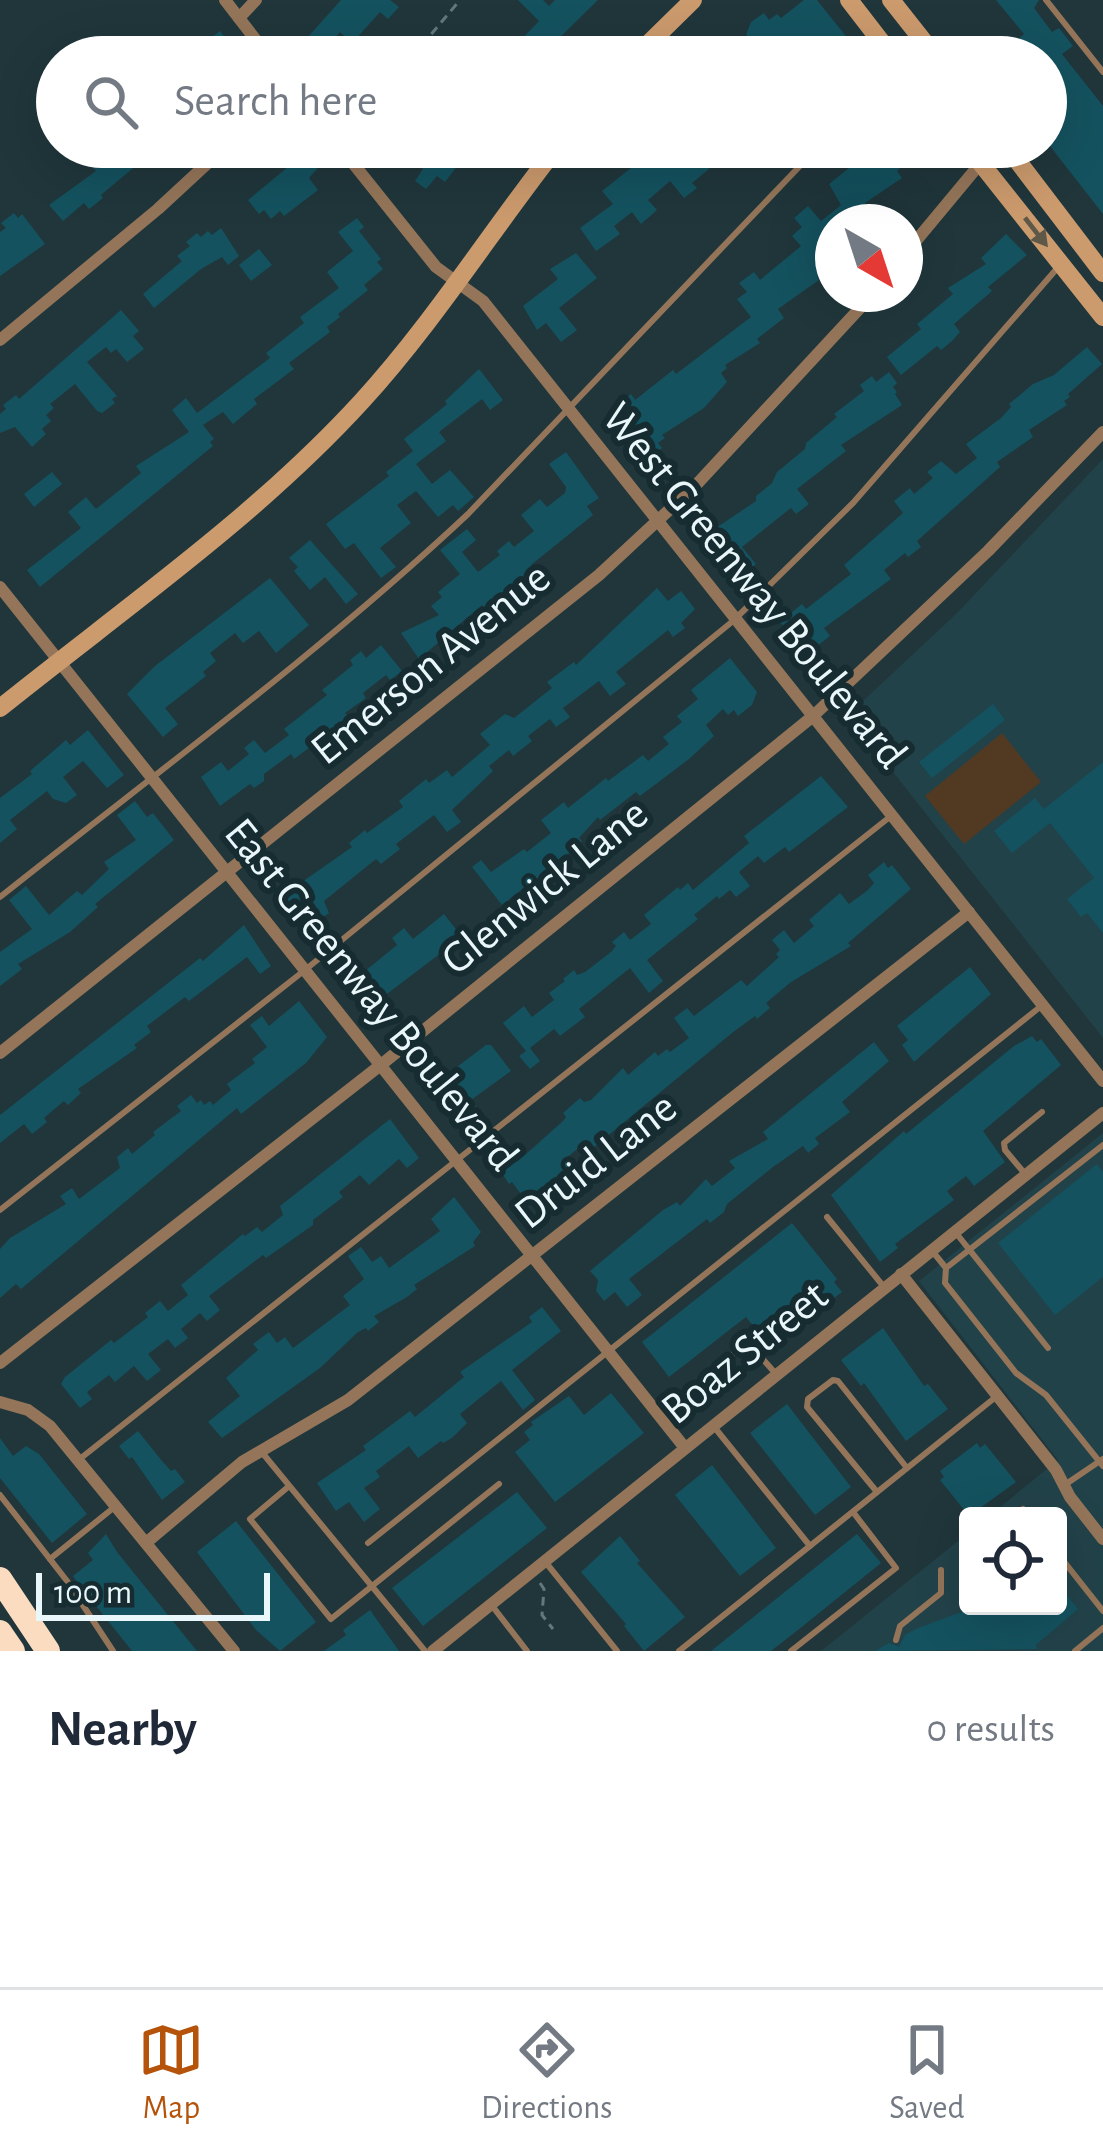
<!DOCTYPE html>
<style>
:root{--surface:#fff;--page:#f2f2f3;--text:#1f2937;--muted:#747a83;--line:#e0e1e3;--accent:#b45309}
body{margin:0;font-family:"Alegreya Sans",sans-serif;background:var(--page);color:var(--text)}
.controls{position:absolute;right:36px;bottom:36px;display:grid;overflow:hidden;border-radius:12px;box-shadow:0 12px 48px #0002}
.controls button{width:108px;height:108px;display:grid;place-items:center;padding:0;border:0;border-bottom:3px solid var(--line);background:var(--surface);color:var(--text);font:60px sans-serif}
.compass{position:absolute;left:815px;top:204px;width:108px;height:108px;border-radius:50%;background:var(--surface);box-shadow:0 12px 48px #0002;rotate:141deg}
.scale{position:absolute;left:36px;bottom:30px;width:234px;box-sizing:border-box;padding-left:12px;border:6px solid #eaf7fa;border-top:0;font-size:33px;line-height:42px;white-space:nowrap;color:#eaf7fa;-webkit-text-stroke:9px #162c31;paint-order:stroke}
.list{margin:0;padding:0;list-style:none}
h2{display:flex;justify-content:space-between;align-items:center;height:156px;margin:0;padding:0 48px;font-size:51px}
h2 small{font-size:39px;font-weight:400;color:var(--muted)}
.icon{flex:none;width:66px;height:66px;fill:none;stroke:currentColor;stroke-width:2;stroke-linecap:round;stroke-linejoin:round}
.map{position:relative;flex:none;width:1103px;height:1651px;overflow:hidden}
.search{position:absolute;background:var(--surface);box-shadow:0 12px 48px #0002;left:36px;right:36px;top:36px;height:132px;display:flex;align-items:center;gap:30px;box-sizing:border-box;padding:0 42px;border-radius:66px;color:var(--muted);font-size:45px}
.sheet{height:336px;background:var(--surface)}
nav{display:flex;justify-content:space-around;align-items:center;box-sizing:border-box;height:168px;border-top:3px solid var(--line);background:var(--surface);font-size:33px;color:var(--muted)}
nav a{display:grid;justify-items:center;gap:6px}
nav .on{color:var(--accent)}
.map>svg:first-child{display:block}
.built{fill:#224249}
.garden{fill:#523922}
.building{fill:#14525f}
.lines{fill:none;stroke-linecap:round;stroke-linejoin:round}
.path{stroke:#64777b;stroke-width:3;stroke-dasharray:9 6;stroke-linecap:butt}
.lane{stroke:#947559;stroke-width:6}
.street{stroke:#947559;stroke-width:12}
.secondary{stroke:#cb9a6d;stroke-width:18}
.highway{stroke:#fbdcc1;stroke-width:24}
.oneway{fill:#5e5849}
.labels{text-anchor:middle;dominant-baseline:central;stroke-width:12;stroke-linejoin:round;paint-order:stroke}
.street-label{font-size:45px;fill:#eaf7fa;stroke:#162c31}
</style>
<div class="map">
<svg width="1103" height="1651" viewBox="0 0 1103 1651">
<rect width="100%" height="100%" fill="#20363b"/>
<!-- built -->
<g class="built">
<polygon points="1103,459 1103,1038 848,715 957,613"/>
<polygon points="1103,1133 1103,1651 821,1651 968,1533 968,1606 1058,1606 1058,1516 989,1516 1058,1460 919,1281"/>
</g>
<!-- garden -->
<polygon class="garden" points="1002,733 1041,782 964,844 925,796"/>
<!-- building -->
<g class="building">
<polygon points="341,0 390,0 399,7 388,19 380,12 352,43 340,32 324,51 308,37"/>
<polygon points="518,0 543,0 549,6 555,0 598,0 540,57 504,57 539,21"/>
<polygon points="804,0 817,0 849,40 836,50 825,36 799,41 804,48 793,57 730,57 754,38 746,35 751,22 764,13 769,20 777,14 781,18"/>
<polygon points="996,0 1039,0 1034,8 1052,32 1059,28 1073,46 1062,54 1103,106 1103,214 1046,141 1046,57 997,57 1024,34"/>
<polygon points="220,31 240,57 209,57 201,46"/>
<polygon points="98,147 145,147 132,157 138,164 101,195 103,198 89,209 84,203 63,221 49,205 96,171 85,158"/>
<polygon points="394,147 464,147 456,157 461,161 445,182 437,176 426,189 415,181 423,169"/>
<polygon points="645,147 692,147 710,168 692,183 697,188 684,198 670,181 648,200 657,210 641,224 632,212 614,226 620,234 596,251 580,228 613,204 602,191 631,168 627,163"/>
<polygon points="853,147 924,147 897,171 902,178 865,203 873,212 861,222 833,222 833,263 817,277 819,280 778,309 784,318 757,339 760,343 725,365 727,368 721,373 727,382 704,408 662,435 665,438 658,443 662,448 643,463 613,425 625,415 617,405 631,394 635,400 673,370 676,374 751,317 737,299 747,292 739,283 754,272 760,280 801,246 792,236 802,227 794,218 808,206 821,221 841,205 829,184 854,164 845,153"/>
<polygon points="311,148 323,162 309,178 318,190 284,216 280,211 271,219 264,210 259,214 248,200"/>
<polygon points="14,213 18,218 22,214 45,244 0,276 0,232 6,228 1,223"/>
<polygon points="357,218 364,227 359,231 381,259 377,262 383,269 364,285 368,290 338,314 340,317 327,327 330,332 289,363 294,369 254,399 257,404 233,424 223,412 203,425 214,439 210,442 213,446 40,587 27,570 81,528 68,512 86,497 96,509 141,473 136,466 189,432 172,410 186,398 197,413 270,358 266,353 304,323 300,317 339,288 327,272 353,251 338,232"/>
<polygon points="221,228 239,256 228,265 222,257 201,269 154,308 143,294 182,261 177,256 190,246 186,242 197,233 201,237 208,231 212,235"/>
<polygon points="1006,234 1027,255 988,287 992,291 954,324 960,332 952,341 941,350 937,346 901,375 887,357 921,329 917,324 953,294 948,288 986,264 981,258"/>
<polygon points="259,249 272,265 251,281 239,265"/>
<polygon points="576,253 597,278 559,308 577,330 561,342 546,323 537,330 523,306 558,279 550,269"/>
<polygon points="121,310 139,331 133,336 144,349 127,362 116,349 111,353 106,347 87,362 117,396 112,399 115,403 102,413 97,411 75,384 50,404 54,408 46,415 51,421 42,429 46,434 32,447 15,427 0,433 0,414 6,409 3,405 16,395 19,399"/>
<polygon points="1087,347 1102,364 1068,394 1070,397 1064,401 1067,405 1029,430 1033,437 997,462 1000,467 917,541 921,547 908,557 905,553 884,570 891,579 824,628 830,636 813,649 803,638 797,643 793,638 785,644 775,632 783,625 780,622 802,604 806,609 851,574 844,565 903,513 894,501 910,488 914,494 933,478 927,472 941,461 956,474 977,458 966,444 1001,418 1011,407 1009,404 1033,384 1054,375"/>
<polygon points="479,369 503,400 490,410 482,399 439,432 446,441 416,464 432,484 450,470 474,497 458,511 453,505 438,517 416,491 397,505 411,523 380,548 396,567 381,578 354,543 345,549 326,524 389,476 386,472 413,451 404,439 440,410 447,404 445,401"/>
<polygon points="889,372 897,383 893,387 897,392 895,394 902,405 841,445 846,451 797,489 809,504 796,514 791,508 742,547 756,564 730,586 720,573 726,568 706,544 719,532 716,528 756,501 756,496 772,483 777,472 805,449 806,443 837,417 834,414 864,391 860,385 872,376 876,382"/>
<polygon points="566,452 599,498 587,506 593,515 531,565 533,568 514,587 485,610 482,605 419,659 401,633 439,615 431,606 442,597 438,592 460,574 440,550 467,529 476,540 462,552 478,572 500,555 497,551 509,541 514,547 534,531 521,515 540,499 547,507 565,493 566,487 549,464"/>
<polygon points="52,472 62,484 34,507 24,494"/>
<polygon points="310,540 358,594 346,604 325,577 310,590 294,571 298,567 289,558"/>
<polygon points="270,578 309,625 276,653 259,631 243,643 235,633 210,653 216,661 203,672 206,676 165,708 178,724 163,737 127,694 155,666"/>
<polygon points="657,588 668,601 681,591 695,609 681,623 685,628 673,637 668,630 616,672 626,684 610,696 599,681 563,708 570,717 556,727 550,719 528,736 532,741 513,756 509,750 489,766 493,771 452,810 461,822 447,832 434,815 396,844 400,849 381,864 376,859 324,901 329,913 303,932 294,921 299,917 282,896 352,847 349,843 365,830 367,833 403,807 399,801 426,779 429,783 447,770 452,777 490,745 480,734 505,714 514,718 552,688 547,682 574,662 576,665"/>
<polygon points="381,645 402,671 390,680 386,675 363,693 366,698 345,713 349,718 294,759 291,754 264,774 264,781 254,788 250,784 220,806 201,777 221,762 228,771 249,754 244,748 254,740 265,753 289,735 284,729 327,695 322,690 353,665 350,660 361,651 366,658"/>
<polygon points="730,658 757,692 752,705 738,716 734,710 728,715 723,709 706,725 714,736 689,759 640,796 636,792 600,820 598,817 579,838 582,841 544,876 535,879 502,905 472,867 481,860 491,872 524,849 527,852 551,833 541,820 564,802 568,808 606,778 608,781 643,755 648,761 669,744 663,737 682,722 677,716 698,699 691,690"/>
<polygon points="993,704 1005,720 932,778 919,762"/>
<polygon points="88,730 124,775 107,788 83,761 63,777 77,795 66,803 53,799 47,791 10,820 17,829 0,843 0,798 32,774 30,771 66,740 70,745"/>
<polygon points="1103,762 1103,933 1087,913 1081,917 1067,899 1094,878 1050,823 1012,853 994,831 1035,798 1044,809"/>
<polygon points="821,776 848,807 789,852 785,847 764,863 758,856 739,872 750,886 736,897 730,890 719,899 717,896 694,915 698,919 647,960 663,981 649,993 630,968 579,1009 585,1017 560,1036 554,1029 530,1048 540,1061 530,1069 519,1056 526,1051 503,1023 524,1006 532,1017 554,1000 549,993 565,981 563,979 574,970 577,975 585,972 611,952 616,946 612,942 624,932 630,940 651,924 644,915 678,887 680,890 688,883 693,890 749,843 744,836"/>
<polygon points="135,801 147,817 153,813 174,840 95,904 98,907 70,932 18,964 22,969 0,986 0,952 32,929 9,900 26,886 49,915 77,891 82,895 109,869 104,862 136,840 117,815"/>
<polygon points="884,862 888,868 892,865 911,889 848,943 851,946 791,982 766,1003 770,1008 757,1019 755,1016 732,1033 588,1152 582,1145 564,1160 569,1166 526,1201 512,1182 509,1184 485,1147 499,1136 517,1162 563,1121 566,1117 563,1113 580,1098 584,1102 591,1100 623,1068 628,1075 655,1052 658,1056 667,1049 670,1052 689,1038 674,1018 687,1008 694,1016 741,980 747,986 779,957 776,954 780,950 772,940 784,930 794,943 814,926 809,920 840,893 849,904 868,890 874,883 868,875"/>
<polygon points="444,914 462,937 371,1006 357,985 369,976 365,971 397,945 392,938 404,928 413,939"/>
<polygon points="244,925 271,966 260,974 247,957 189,1001 185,997 147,1026 151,1032 134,1045 137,1048 78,1089 81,1093 68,1105 64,1101 44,1118 47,1122 32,1134 24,1124 0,1143 0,1115 200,958 203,961"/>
<polygon points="970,967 991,994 914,1062 902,1045 908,1040 897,1026"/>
<polygon points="299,1001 327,1037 306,1063 241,1114 237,1108 21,1289 16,1284 0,1298 0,1249 10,1238 66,1204 60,1196 72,1188 79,1199 120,1168 117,1157 128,1148 132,1154 155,1135 153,1132 181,1111 177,1106 191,1095 197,1103 201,1100 204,1105 210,1101 213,1105 231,1090 227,1084 255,1063 252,1059 267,1047 250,1025 262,1016 269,1026"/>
<polygon points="1032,1036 1037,1042 1041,1039 1061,1065 983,1131 1005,1162 974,1186 966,1176 947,1191 954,1200 895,1244 898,1248 880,1262 831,1195 904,1131 906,1134 1014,1046"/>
<polygon points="874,1042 889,1061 842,1102 850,1112 815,1138 819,1144 808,1153 803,1146 773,1167 727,1204 724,1212 710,1223 707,1219 629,1279 642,1295 627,1307 615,1292 604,1301 596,1291 598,1280 590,1271 663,1210 677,1202 680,1206 706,1179 712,1186 735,1168 729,1161 768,1139 763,1132"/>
<polygon points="486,1045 491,1045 511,1071 471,1100 476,1106 464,1116 437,1082"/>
<polygon points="390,1119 419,1158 407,1168 399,1159 369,1185 360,1175 339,1192 343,1197 313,1220 313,1225 266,1258 263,1255 209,1296 220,1310 207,1321 200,1313 181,1329 188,1338 175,1348 168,1339 148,1354 161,1370 147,1381 134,1366 115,1382 109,1375 87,1392 92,1399 80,1408 61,1384 65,1377 111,1340 114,1343 148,1317 145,1313 160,1301 168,1311 188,1295 181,1285 243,1234 245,1236 257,1227 262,1232 283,1215 280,1206"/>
<polygon points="1097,1164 1103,1172 1103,1277 1055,1315 998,1243"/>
<polygon points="454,1197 481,1232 473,1242 475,1246 414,1285 417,1289 407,1297 374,1316 379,1322 368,1331 366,1328 358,1332 320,1368 222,1438 208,1422 240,1396 226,1378 258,1350 253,1344 269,1332 277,1343 285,1337 293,1348 350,1305 343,1296 364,1279 348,1256 361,1247 372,1262 381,1256 389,1268 440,1231 431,1219"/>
<polygon points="792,1223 837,1279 834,1282 842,1292 770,1347 746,1317 669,1377 642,1342"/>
<polygon points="542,1307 561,1331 512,1370 535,1400 523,1410 501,1381 460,1414 467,1423 452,1438 443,1443 441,1441 418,1458 409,1446 376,1471 380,1477 364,1488 380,1509 364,1522 349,1502 336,1511 317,1483 366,1450 363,1446 410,1411 415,1417 464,1377 460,1372 532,1322 529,1317"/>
<polygon points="883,1328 924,1386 928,1384 948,1409 906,1441 864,1383 861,1386 841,1360"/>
<polygon points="611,1393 644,1433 555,1502 515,1452 530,1440 524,1432 533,1425 531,1422 569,1396 584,1415"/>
<polygon points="787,1404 851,1487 815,1515 750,1433"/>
<polygon points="138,1431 162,1461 171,1471 175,1469 185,1482 162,1500 132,1457 129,1459 119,1446"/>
<polygon points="0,1438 13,1456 26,1446 39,1454 87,1514 52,1543 0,1478"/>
<polygon points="977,1443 980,1448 985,1444 1016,1482 969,1516 940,1480 944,1477 940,1471"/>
<polygon points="712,1465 776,1548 740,1576 675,1495"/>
<polygon points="517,1492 547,1528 423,1626 392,1588"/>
<polygon points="236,1521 316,1622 280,1651 256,1630 197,1552"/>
<polygon points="106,1534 117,1552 197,1651 132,1651 77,1582 73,1576 93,1560 88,1553"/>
<polygon points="857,1534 881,1563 803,1626 771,1651 711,1651"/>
<polygon points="620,1536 640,1561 637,1563 685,1617 644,1651 624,1626 626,1624 581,1572"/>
<polygon points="1058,1584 1078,1609 1036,1645 1037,1649 875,1651 889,1643 899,1647 905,1635 918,1628 978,1606 1058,1606"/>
<polygon points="370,1610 399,1651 324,1651 346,1635 343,1630"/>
</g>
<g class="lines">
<!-- path -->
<g class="path">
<polyline points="412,57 460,0"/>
<polyline points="540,1583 544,1589 542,1615 553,1629"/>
</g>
<!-- lane -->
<g class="lane">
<polyline points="1046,0 1103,72"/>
<path d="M0,897C157,772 321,652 468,514L818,147"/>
<polyline points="1026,1175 1005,1150 1004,1143 1042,1112"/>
<polyline points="0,1210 305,970 733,621 853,503 1060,265"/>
<polyline points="827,1217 884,1287"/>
<polyline points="956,1233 1048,1348"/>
<polyline points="933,1252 946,1268 945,1283 1016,1373 1046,1395 1103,1466"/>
<polyline points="946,1268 1103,1145"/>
<polyline points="694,1388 741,1347 751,1346 776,1374"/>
<polyline points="715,1428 810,1546"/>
<polyline points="260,1450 425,1651"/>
<polyline points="81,1458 891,816"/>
<polyline points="1066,1484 1103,1459"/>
<polyline points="288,1487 250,1519 331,1619 499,1484"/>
<polyline points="877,1492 807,1407 808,1399 833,1380 838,1381 907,1468"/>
<polyline points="0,1495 67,1581 113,1651"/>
<polyline points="1023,1509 1028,1516"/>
<polyline points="368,1543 1040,1007"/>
<polyline points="1058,1554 1103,1611"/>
<polyline points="50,1559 117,1505"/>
<polyline points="547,1564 617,1651"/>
<polyline points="493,1607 527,1651"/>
<polyline points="896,1640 900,1626 941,1593 941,1570"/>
<polyline points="679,1651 997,1396"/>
<polyline points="791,1651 896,1568 853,1512"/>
<polyline points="1075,1651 1103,1628"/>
</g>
<!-- street -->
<g class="street">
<polyline points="225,0 269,57"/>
<polyline points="239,18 256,0"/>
<polyline points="340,147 436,267 483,301 1103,1081"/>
<polyline points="905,254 994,147"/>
<polyline points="0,340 158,209 225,147"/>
<polyline points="0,587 685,1448"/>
<polyline points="0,1053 599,575 697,484 873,294"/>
<polyline points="901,1274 1056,1470 1070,1497 1103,1539"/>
<polyline points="0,1363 382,1064 812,717 988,551 1103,432"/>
<polyline points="0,1402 28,1410 50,1426 234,1651"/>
<polyline points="147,1542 242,1462 348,1400 969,912"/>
<polyline points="433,1651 1103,1113"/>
</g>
<!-- secondary -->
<g class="secondary">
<polyline points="849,0 893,57"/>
<polyline points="891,0 936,57"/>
<polyline points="635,57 693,0"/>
<polyline points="968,147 1103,317"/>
<polyline points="1007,147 1103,273"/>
<path d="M0,708C123,609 255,518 362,401C434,322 491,231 557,147"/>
</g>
<!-- highway -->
<g class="highway">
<polyline points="0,1579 48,1651"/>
<polyline points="0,1632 13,1651"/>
</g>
</g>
<!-- one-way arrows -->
<defs><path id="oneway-solid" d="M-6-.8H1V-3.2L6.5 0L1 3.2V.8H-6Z" transform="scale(3)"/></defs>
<use class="oneway" href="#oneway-solid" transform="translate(1036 232) rotate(52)"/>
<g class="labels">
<!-- street labels -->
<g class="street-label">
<text transform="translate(754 586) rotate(51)">West Greenway Boulevard</text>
<text transform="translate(431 664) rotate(-39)">Emerson Avenue</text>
<text transform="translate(545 887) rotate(-39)">Glenwick Lane</text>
<text transform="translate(371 995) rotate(51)">East Greenway Boulevard</text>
<text transform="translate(596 1161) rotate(-38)">Druid Lane</text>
<text transform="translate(745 1353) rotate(-39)">Boaz Street</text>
</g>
</g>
</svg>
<div class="controls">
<button><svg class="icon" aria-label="locate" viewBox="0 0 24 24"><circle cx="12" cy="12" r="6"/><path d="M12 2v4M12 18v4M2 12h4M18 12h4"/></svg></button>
</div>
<svg class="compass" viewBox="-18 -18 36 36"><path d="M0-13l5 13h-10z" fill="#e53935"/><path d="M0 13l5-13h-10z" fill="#747a83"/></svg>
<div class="scale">100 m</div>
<div class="search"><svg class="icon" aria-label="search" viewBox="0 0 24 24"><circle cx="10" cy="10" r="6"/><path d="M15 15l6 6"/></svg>Search here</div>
</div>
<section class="sheet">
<h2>Nearby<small>0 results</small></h2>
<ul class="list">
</ul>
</section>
<nav>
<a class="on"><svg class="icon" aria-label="map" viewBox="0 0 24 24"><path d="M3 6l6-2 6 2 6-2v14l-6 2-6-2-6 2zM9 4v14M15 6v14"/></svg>Map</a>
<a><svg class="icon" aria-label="directions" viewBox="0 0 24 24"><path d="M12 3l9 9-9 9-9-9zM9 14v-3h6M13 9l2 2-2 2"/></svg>Directions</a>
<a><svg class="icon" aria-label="saved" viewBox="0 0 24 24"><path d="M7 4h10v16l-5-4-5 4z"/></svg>Saved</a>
</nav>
